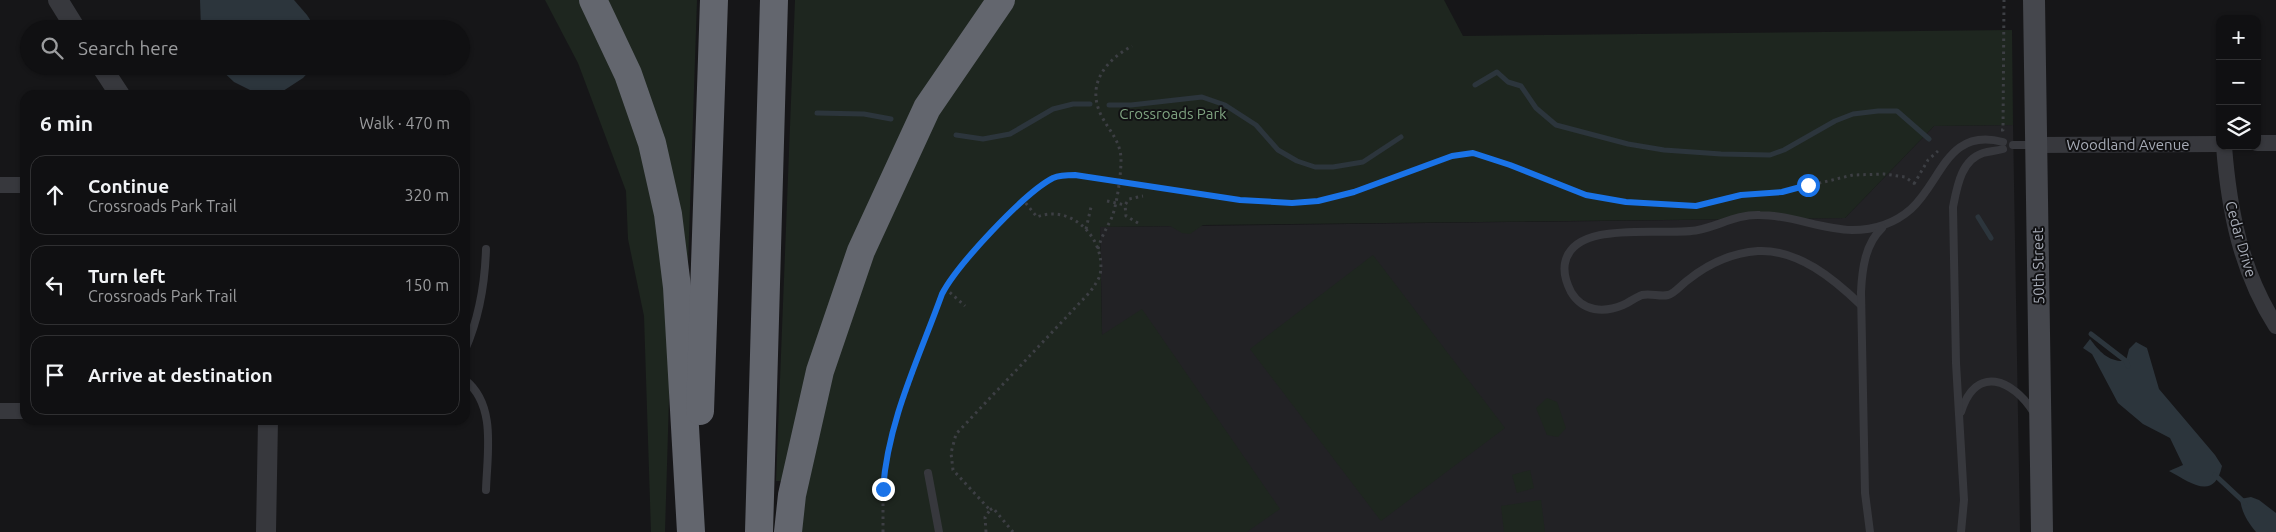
<!DOCTYPE html>
<meta charset="utf-8">
<style>
:root{--surface:#101012;--page:#1e1e20;--text:#f1f3f6;--muted:#9c9d9f;--line:#303032}
body{margin:0;font-family:Ubuntu,sans-serif;background:var(--page);color:var(--text)}
.controls{position:absolute;right:15px;top:15px;display:grid;overflow:hidden;border-radius:10px;box-shadow:0 1px 4px #0004}
.controls button{width:45px;height:45px;display:grid;place-items:center;padding:0;border:0;border-bottom:1px solid var(--line);background:var(--surface);color:var(--text);font:25px sans-serif}
.stop{position:absolute;width:15px;height:15px;margin:-11px;border:4px solid #1a73e8;border-radius:50%;background:#fff}
.stop.end{background:#1a73e8;border-color:#fff;box-shadow:0 1px 5px #0008}
.list{margin:0;padding:0;list-style:none}
h2{display:flex;justify-content:space-between;align-items:center;height:65px;margin:0;padding:0 20px;font-size:21px}
h2 small{font-size:16px;font-weight:400;color:var(--muted)}
.list li{display:grid;grid-template-columns:32px 1fr auto;gap:15px;align-items:center;box-sizing:border-box;height:80px;margin:0 10px 10px;padding:0 10px;border:1px solid var(--line);border-radius:15px}
.list b{display:block;font-size:19px;white-space:nowrap}
.list p{margin:0;font-size:16px;white-space:nowrap;color:var(--muted)}
.list em{font-size:16px;font-style:normal;color:var(--muted)}
.icon{flex:none;width:28px;height:28px;fill:none;stroke:currentColor;stroke-width:2;stroke-linecap:round;stroke-linejoin:round}
.map{position:relative;flex:none;width:2276px;height:532px;overflow:hidden}
.search{position:absolute;background:var(--surface);box-shadow:0 1px 4px #0004;left:20px;top:20px;width:450px;height:55px;display:flex;align-items:center;gap:12px;box-sizing:border-box;padding:0 18px;border-radius:28px;color:var(--muted);font-size:19px}
.panel{position:absolute;background:var(--surface);box-shadow:0 1px 4px #0004;left:20px;top:90px;width:450px;height:335px;border-radius:15px}
.map>svg:first-child{display:block}
.built{fill:#222225}
.green{fill:#1e261f}
.water{fill:#2c353c}
.lines{fill:none;stroke-linecap:round;stroke-linejoin:round}
.stream{stroke:#2c353c;stroke-width:5}
.path{stroke:#3d3f44;stroke-width:3;stroke-dasharray:2.5 4;stroke-linecap:butt}
.service{stroke:#37383d;stroke-width:8}
.minor{stroke:#37383d;stroke-width:16}
.tertiary{stroke:#37383d;stroke-width:20}
.secondary{stroke:#45474d;stroke-width:22}
.motorway{stroke:#63666e;stroke-width:28}
.route{stroke:#1a73e8;stroke-width:6}
.labels{text-anchor:middle;dominant-baseline:central;stroke-width:4;stroke-linejoin:round;paint-order:stroke}
.park-label{font-size:15px;fill:#7fa381;stroke:#111113}
.street-label{font-size:15px;fill:#a8adb8;stroke:#111113}
</style>
<div class="map">
<svg width="2276" height="532" viewBox="0 0 2276 532">
<rect width="100%" height="100%" fill="#161618"/>
<!-- built -->
<polygon class="built" points="2013,125 2020,532 1106,532 1100,227 1845,218 1934,126"/>
<!-- green -->
<g class="green">
<polygon points="545,0 584,0 635,124 654,207 665,284 670,365 665,532 651,532 644,316 628,239 626,191 578,63"/>
<polygon points="604,0 697,0 687,295"/>
<polygon points="795,0 986,0 940,68 784,481 776,481"/>
<polygon points="1009,0 1444,0 1463,36 2012,30 2013,125 1934,126 1845,218 1203,225 1190,234 1182,233 1170,226 1100,227 1102,335 1142,309 1280,509 1247,532 795,532 802,484 851,301 924,135"/>
<polygon points="1373,255 1505,428 1381,521 1250,349"/>
<polygon points="1547,398 1557,402 1566,428 1558,437 1547,435 1536,408"/>
<polygon points="1530,470 1534,488 1517,493 1512,475"/>
<polygon points="1541,500 1545,532 1504,532 1501,506"/>
</g>
<!-- water -->
<g class="water">
<polygon points="200,0 294,0 307,15 316,29 201,29"/>
<polygon points="217,66 314,66 303,78 277,95 260,95 234,82"/>
<path d="M2090,339C2100,352 2108,362 2126,361L2129,349L2136,342L2147,348L2159,389L2215,455L2222,466C2214,502 2190,482 2169,471L2183,465L2170,438L2143,424L2118,403L2092,354L2083,348Z"/>
<path d="M2251,497L2259,500L2276,513V532H2256C2247,521 2242,513 2240,499Z"/>
</g>
<g class="lines">
<!-- stream -->
<g class="stream">
<polyline points="1475,85 1497,72 1508,82 1521,86 1536,108 1556,125 1628,144 1664,150 1721,154 1770,155 1784,150 1835,121 1853,114 1878,111 1897,111 1929,139"/>
<polyline points="1109,105 1131,105 1202,97 1225,105 1256,125 1278,150 1297,161 1315,167 1333,167 1363,162 1401,137"/>
<polyline points="817,113 864,114 891,119"/>
<polyline points="956,135 983,139 1010,134 1053,109 1073,104 1090,104"/>
<polyline points="1978,217 1991,238"/>
<polyline points="2091,334 2126,361 2128,366"/>
<polyline points="2215,475 2245,503"/>
</g>
<!-- path -->
<g class="path">
<polyline points="2001,130 2003,130 2004,0"/>
<polyline points="1914,184 1928,160 1938,151"/>
<polyline points="1107,201 1125,205"/>
<polyline points="1138,223 1126,216 1125,205 1129,199 1143,196"/>
<polyline points="1086,229 1091,207"/>
<path d="M1098,249C1101,237 1107,228 1112,217C1117,204 1121,175 1121,160C1121,141 1109,131 1101,115C1086,84 1106,60 1132,46"/>
<polyline points="945,288 965,306"/>
<polyline points="990,510 993,508 1013,532"/>
<path d="M883,532V489L889,442L941,294C957,265 1024,193 1053,178C1060,175 1067,175 1075,175L1240,200L1277,203L1317,201L1353,191L1463,153L1483,156L1586,195L1626,202L1657,205L1695,206L1741,195L1782,192L1853,175L1884,174L1905,177L1915,184"/>
<path d="M986,532L985,517L990,510L953,470L951,453L956,434L1090,292C1094,286 1098,281 1100,275C1107,240 1072,203 1037,217L1024,201"/>
</g>
<!-- service -->
<g class="service">
<polyline points="2013,145 2034,145"/>
<path d="M1861,305C1834,279 1798,249 1758,251C1731,253 1709,263 1688,280C1682,284 1674,294 1668,295C1660,297 1651,293 1642,295C1636,297 1630,302 1623,305C1604,313 1583,312 1571,292C1567,284 1563,273 1565,263C1574,218 1665,237 1698,230C1719,226 1737,214 1760,215C1791,215 1821,229 1852,230C1874,230 1894,224 1911,209C1942,181 1947,127 2003,142"/>
<path d="M465,350C479,318 485,283 486,249"/>
<path d="M465,380C497,405 487,454 486,490"/>
<path d="M1961,412C1976,364 2013,379 2034,413"/>
<polyline points="928,473 939,532"/>
<path d="M1870,532L1865,493L1861,292C1862,270 1865,244 1882,228"/>
<path d="M1961,532L1964,500L1956,363L1953,207C1957,187 1961,160 1983,153C1990,151 1996,151 2003,149"/>
</g>
<!-- minor -->
<g class="minor">
<polyline points="2257,143 2276,143"/>
<polyline points="2036,145 2220,144"/>
<path d="M2224,146C2229,211 2241,271 2276,326"/>
<polyline points="0,185 25,185"/>
<polyline points="0,411 25,411"/>
</g>
<!-- tertiary -->
<g class="tertiary">
<polyline points="58,0 76,29"/>
<polyline points="101,66 120,95"/>
<polyline points="266,532 268,420"/>
</g>
<!-- secondary -->
<polyline class="secondary" points="2034,0 2042,532"/>
<!-- motorway -->
<g class="motorway">
<polyline points="593,0 628,74 652,143 668,214 677,287 691,532"/>
<polyline points="700,411 714,0"/>
<polyline points="759,532 774,0"/>
<polyline points="788,532 792,495 820,371 861,251 927,108 1001,0"/>
</g>
</g>
<g class="lines">
<!-- route -->
<path class="route" d="M883,489C888,420 919,358 942,294C957,265 1024,193 1053,178C1060,175 1068,175 1075,175L1240,200L1292,203L1318,201L1354,192L1452,156L1473,153L1510,165L1586,195L1626,202L1696,206L1741,195L1782,192L1808,185"/>
</g>
<g class="labels">
<!-- park labels -->
<g class="park-label">
<text x="1173" y="113">Crossroads Park</text>
</g>
<!-- street labels -->
<g class="street-label">
<text x="2128" y="144">Woodland Avenue</text>
<text transform="translate(2241 239) rotate(74)">Cedar Drive</text>
<text transform="translate(2038 266) rotate(-91)">50th Street</text>
</g>
</g>
</svg>
<div class="controls">
<button>+</button>
<button>−</button>
<button><svg class="icon" aria-label="layers" viewBox="0 0 24 24"><path d="M12 4l9 5-9 5-9-5zM3 14l9 5 9-5"/></svg></button>
</div>
<div class="stop" style="left:1808px;top:185px"></div>
<div class="stop end" style="left:883px;top:489px"></div>
<div class="search"><svg class="icon" aria-label="search" viewBox="0 0 24 24"><circle cx="10" cy="10" r="6"/><path d="M15 15l6 6"/></svg>Search here</div>
<section class="panel">
<h2>6 min<small>Walk · 470 m</small></h2>
<ul class="list">
<li><svg class="icon" aria-label="ahead" viewBox="0 0 24 24"><path d="M12 20V5M6 11l6-6 6 6"/></svg><div><b>Continue</b><p>Crossroads Park Trail</p></div><em>320 m</em></li>
<li><svg class="icon" aria-label="left" viewBox="0 0 24 24"><path d="M17 20v-9H6M10 6l-5 5 5 5"/></svg><div><b>Turn left</b><p>Crossroads Park Trail</p></div><em>150 m</em></li>
<li><svg class="icon" aria-label="arrive" viewBox="0 0 24 24"><path d="M6 21V4h12l-3 4 3 4H6"/></svg><div><b>Arrive at destination</b></div></li>
</ul>
</section>
</div>
